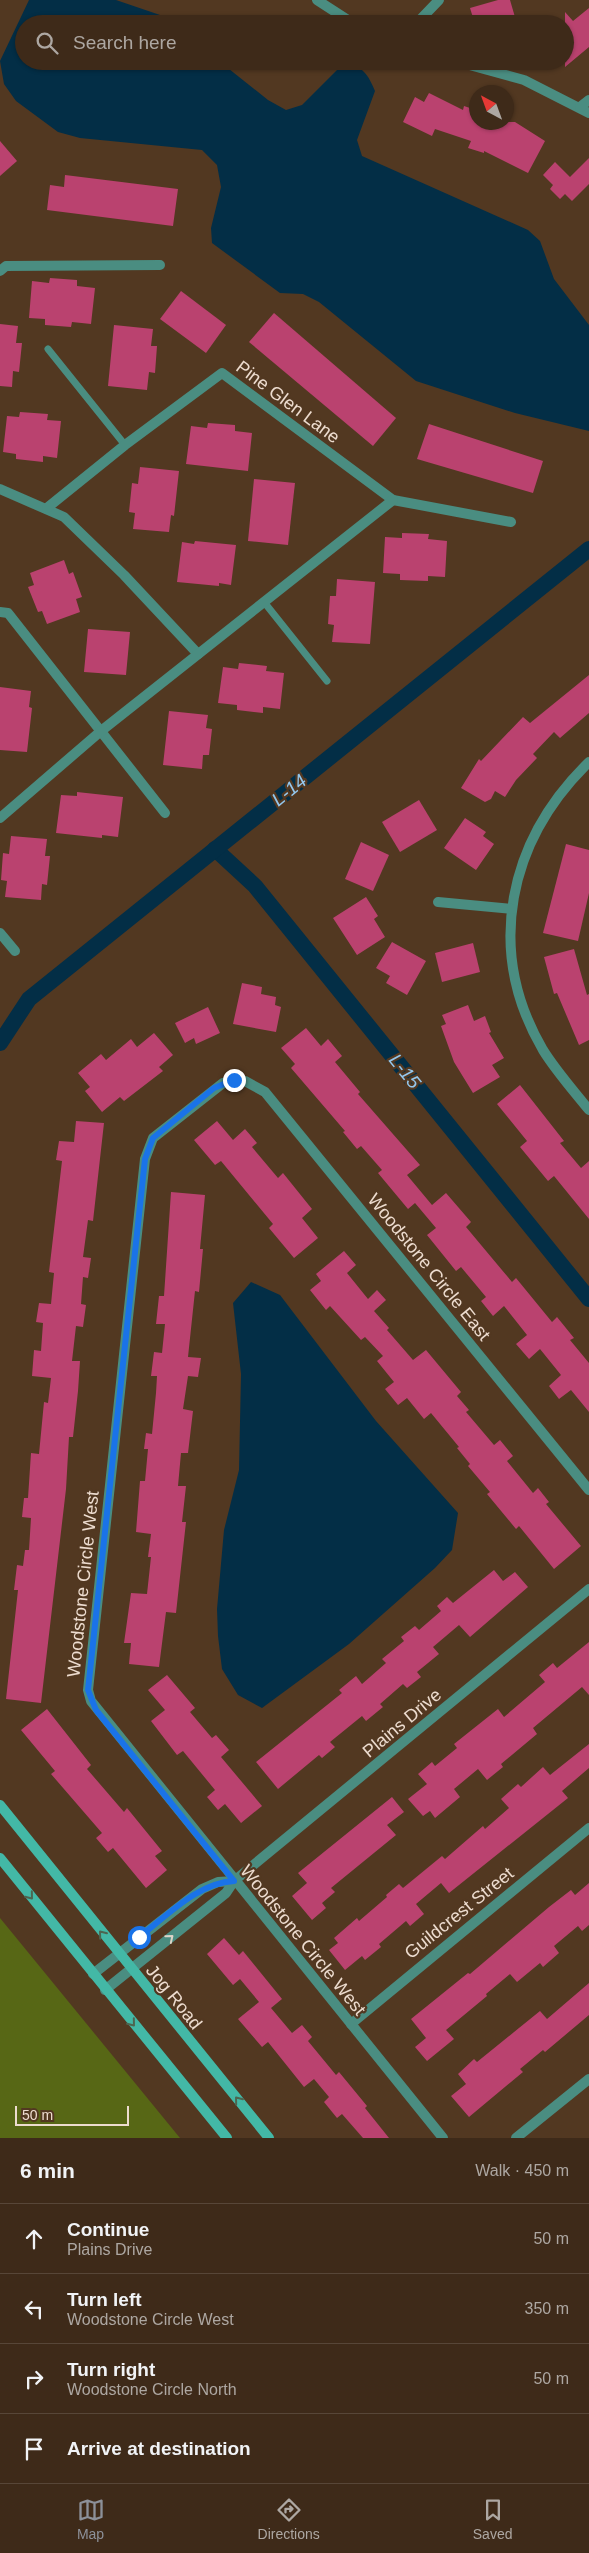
<!DOCTYPE html>
<meta charset="utf-8">
<style>
:root{--surface:#3e2a19;--page:#493626;--text:#f1f3f6;--muted:#ada7a2;--line:#574638;--accent:#8c9099}
body{margin:0;font-family:Arial,sans-serif;background:var(--page);color:var(--text)}
.compass{position:absolute;left:469px;top:85px;width:45px;height:45px;border-radius:50%;background:var(--surface);box-shadow:0 1px 4px #0004;rotate:319deg}
.scale{position:absolute;left:15px;bottom:12px;width:114px;box-sizing:border-box;padding-left:5px;border:2px solid #eddccf;border-top:0;font-size:14px;line-height:18px;white-space:nowrap;color:#eddccf;-webkit-text-stroke:4px #523821;paint-order:stroke}
.stop{position:absolute;width:15px;height:15px;margin:-11px;border:4px solid #1a73e8;border-radius:50%;background:#fff}
.stop.end{background:#1a73e8;border-color:#fff;box-shadow:0 1px 5px #0008}
.list{margin:0;padding:0;list-style:none}
h2{display:flex;justify-content:space-between;align-items:center;height:65px;margin:0;padding:0 20px;font-size:21px}
h2 small{font-size:16px;font-weight:400;color:var(--muted)}
.list li{display:grid;grid-template-columns:32px 1fr auto;gap:15px;align-items:center;box-sizing:border-box;height:70px;padding:0 20px;border-top:1px solid var(--line)}
.list b{display:block;font-size:19px;white-space:nowrap}
.list p{margin:0;font-size:16px;white-space:nowrap;color:var(--muted)}
.list em{font-size:16px;font-style:normal;color:var(--muted)}
.icon{flex:none;width:28px;height:28px;fill:none;stroke:currentColor;stroke-width:2;stroke-linecap:round;stroke-linejoin:round}
.map{position:relative;flex:none;width:589px;height:2138px;overflow:hidden}
.search{position:absolute;background:var(--surface);box-shadow:0 1px 4px #0004;left:15px;right:15px;top:15px;height:55px;display:flex;align-items:center;gap:12px;box-sizing:border-box;padding:0 18px;border-radius:28px;color:var(--muted);font-size:19px}
.sheet{height:345px;background:var(--surface)}
nav{display:flex;justify-content:space-around;align-items:center;box-sizing:border-box;height:70px;border-top:1px solid var(--line);background:var(--surface);font-size:14px;color:var(--muted)}
nav a{display:grid;justify-items:center;gap:2px}
nav .on{color:var(--accent)}
.map>svg:first-child{display:block}
.green{fill:#576715}
.water{fill:#032e46}
.lines{fill:none;stroke-linecap:round;stroke-linejoin:round}
.canal{stroke:#032e46;stroke-width:16}
.building{fill:#ba426f}
.lane{stroke:#4a8d81;stroke-width:7}
.street{stroke:#4a8d81;stroke-width:10}
.secondary{stroke:#43b8a6;stroke-width:10}
.oneway{stroke:#4d6550}
.oneway2{stroke:#ddd4c7}
.route{stroke:#1a73e8;stroke-width:6}
.labels{text-anchor:middle;dominant-baseline:central;stroke-width:4.5;stroke-linejoin:round;paint-order:stroke}
.street-label{font-size:18px;fill:#eddccf;stroke:#523821}
.water-label{font-size:19px;font-style:italic;fill:#94c7ed;stroke:#523821}
</style>
<div class="map">
<svg width="589" height="2138" viewBox="0 0 589 2138">
<rect width="100%" height="100%" fill="#523821"/>
<!-- green -->
<polygon class="green" points="0,1918 180,2138 0,2138"/>
<!-- water -->
<g class="water">
<path d="M29,0H116L160,15L171,24H24V61H219L268,100L286,110L302,105L342,65C362,64 368,74 375,91L357,140L362,156L528,230L540,241L554,279L589,325V431L515,413L416,381L319,302L303,294L280,293L212,243L211,228L221,187L217,165L202,150L80,138L58,132L16,101L4,84L0,61Z"/>
<polygon points="251,1282 280,1295 376,1421 458,1513 452,1550 435,1568 349,1644 262,1708 238,1695 222,1669 218,1636 217,1609 224,1530 239,1470 241,1374 233,1303"/>
</g>
<g class="lines">
<!-- canal -->
<g class="canal">
<polyline points="215,849 255,886 589,1299"/>
<polyline points="0,1043 29,999 589,549"/>
</g>
</g>
<!-- building -->
<g class="building">
<polygon points="498,0 510,0 517,24 475,24 470,8"/>
<polygon points="589,8 589,47 565,67 565,12 573,21"/>
<polygon points="429,93 463,110 464,106 476,110 476,122 515,122 545,141 528,173 484,151 484,153 468,148 471,141 435,129 432,136 403,122 415,97 424,102"/>
<polygon points="0,141 17,161 0,176"/>
<polygon points="589,158 589,184 572,201 565,194 560,199 550,189 553,185 543,175 555,162 570,177"/>
<polygon points="65,175 178,189 173,226 47,210 50,185 64,187"/>
<polygon points="50,278 77,280 77,286 95,288 91,324 72,322 71,327 45,325 45,319 29,318 32,281 49,283"/>
<polygon points="181,291 226,325 206,353 160,319"/>
<polygon points="274,313 396,418 373,446 249,342"/>
<polygon points="0,324 18,326 16,343 22,343 19,372 13,371 12,387 0,386"/>
<polygon points="114,325 153,329 151,346 157,346 155,373 149,372 147,390 108,386"/>
<polygon points="20,412 48,414 47,420 61,421 57,458 43,456 43,462 16,459 16,454 3,452 7,416 19,417"/>
<polygon points="208,423 235,425 235,431 252,433 248,471 186,464 191,426 207,428"/>
<polygon points="429,424 543,461 533,493 417,459"/>
<polygon points="140,467 179,471 174,516 171,515 169,532 133,529 135,513 129,512 132,483 138,484"/>
<polygon points="254,479 295,483 288,545 248,541"/>
<polygon points="402,533 429,534 428,539 447,541 445,577 428,576 428,581 400,580 400,574 383,573 385,537 402,538"/>
<polygon points="195,541 236,545 231,585 219,583 219,586 177,582 182,542 194,544"/>
<polygon points="64,560 69,574 73,572 82,597 76,599 80,612 47,624 42,611 38,612 28,587 34,585 30,573"/>
<polygon points="337,579 375,582 370,644 332,642 334,625 328,624 330,596 336,596"/>
<polygon points="88,629 130,632 126,675 84,672"/>
<polygon points="239,663 267,666 266,671 284,673 280,709 263,707 263,713 237,710 237,705 218,703 223,667 238,669"/>
<polygon points="589,675 589,713 560,738 554,732 533,754 537,758 516,780 505,797 495,791 491,799 485,802 461,788 479,759 481,761 523,717 530,723"/>
<polygon points="0,687 31,691 29,707 32,708 27,752 0,750"/>
<polygon points="169,711 208,715 206,728 212,729 209,755 203,755 202,769 163,765"/>
<polygon points="77,792 123,797 118,837 102,835 102,838 56,833 61,795 77,796"/>
<polygon points="419,800 437,830 400,852 382,822"/>
<polygon points="465,818 486,832 483,836 494,844 476,870 444,848"/>
<polygon points="11,836 47,839 45,856 50,856 47,885 42,884 41,900 5,897 7,881 1,880 3,853 9,854"/>
<polygon points="361,842 389,855 373,891 345,879"/>
<polygon points="566,844 589,850 589,893 578,941 543,933"/>
<polygon points="366,897 378,916 374,919 385,937 357,955 333,918"/>
<polygon points="392,942 426,961 407,995 386,983 390,976 376,968"/>
<polygon points="473,943 480,972 442,982 435,953"/>
<polygon points="574,949 587,995 589,994 589,1040 579,1045 557,993 554,994 544,957"/>
<polygon points="242,983 262,987 261,994 276,997 275,1005 281,1007 276,1032 233,1024"/>
<polygon points="468,1005 474,1021 485,1016 491,1032 489,1033 504,1058 492,1065 500,1077 473,1093 454,1062 441,1026 446,1024 442,1015"/>
<polygon points="208,1007 220,1033 196,1044 194,1038 185,1043 175,1023"/>
<polygon points="306,1028 321,1046 328,1039 342,1056 335,1062 360,1092 358,1094 420,1165 407,1175 432,1205 446,1193 471,1222 466,1227 512,1282 516,1278 552,1322 557,1317 574,1338 570,1340 589,1363 589,1412 571,1390 559,1399 549,1386 561,1375 540,1349 529,1359 516,1344 527,1335 504,1306 493,1316 481,1301 486,1297 461,1267 456,1271 427,1235 436,1228 415,1203 408,1209 378,1173 382,1170 361,1146 357,1149 343,1132 345,1131 291,1068 295,1064 281,1048"/>
<polygon points="154,1033 173,1055 159,1067 163,1071 124,1101 120,1097 102,1112 85,1091 90,1087 78,1073 101,1054 106,1060 131,1039 137,1047"/>
<polygon points="520,1085 564,1141 560,1143 581,1168 589,1161 589,1219 554,1176 548,1181 520,1147 527,1141 497,1104"/>
<polygon points="76,1121 104,1123 93,1221 88,1220 83,1257 91,1258 88,1278 83,1277 81,1304 86,1305 83,1327 76,1326 72,1361 80,1361 78,1391 73,1437 69,1437 66,1489 41,1703 6,1699 18,1590 14,1590 17,1565 23,1566 25,1550 29,1550 31,1518 22,1517 24,1498 28,1498 31,1453 39,1454 44,1402 48,1403 51,1378 32,1376 34,1350 41,1351 43,1323 36,1322 39,1303 51,1304 54,1273 49,1272 62,1161 56,1160 59,1141 74,1142"/>
<polygon points="217,1121 233,1140 245,1129 257,1143 252,1147 278,1178 283,1173 312,1209 302,1218 318,1238 294,1258 269,1228 273,1224 221,1161 215,1165 194,1140"/>
<polygon points="171,1192 205,1195 200,1249 203,1249 199,1292 195,1291 188,1357 201,1358 198,1377 188,1376 183,1409 193,1411 188,1453 181,1453 178,1486 186,1486 182,1522 186,1522 176,1613 166,1612 159,1667 129,1664 131,1643 124,1643 131,1593 147,1594 151,1557 148,1557 151,1534 136,1532 140,1481 145,1481 148,1449 144,1449 146,1433 152,1434 156,1393 157,1376 151,1376 154,1352 162,1353 165,1324 156,1324 159,1296 164,1296"/>
<polygon points="344,1251 356,1265 347,1273 368,1299 377,1290 386,1300 374,1311 389,1328 387,1330 413,1360 426,1350 461,1392 457,1396 469,1410 466,1412 494,1445 500,1440 513,1456 507,1461 533,1493 538,1488 549,1502 546,1504 581,1546 554,1569 519,1526 516,1529 487,1494 490,1492 468,1466 470,1464 457,1448 459,1447 431,1413 424,1419 407,1398 398,1405 385,1389 394,1382 377,1361 383,1356 365,1337 361,1340 330,1306 326,1310 310,1290 321,1281 316,1274"/>
<polygon points="494,1570 503,1581 515,1572 528,1587 470,1637 459,1625 433,1647 439,1654 417,1672 421,1677 407,1688 403,1684 380,1704 383,1707 366,1721 362,1716 330,1742 335,1747 322,1758 319,1755 278,1789 256,1762 342,1693 339,1690 356,1676 362,1684 386,1663 382,1659 404,1641 401,1637 415,1626 419,1630 441,1611 437,1606 447,1597 453,1603"/>
<polygon points="589,1642 589,1695 582,1687 533,1728 537,1734 501,1764 503,1767 487,1780 478,1769 454,1789 460,1797 435,1818 430,1811 423,1816 408,1799 427,1784 418,1774 432,1762 435,1766 457,1748 454,1744 498,1709 504,1717 545,1682 539,1675 553,1663 557,1668"/>
<polygon points="167,1675 195,1708 190,1712 212,1738 216,1735 229,1750 221,1757 262,1806 241,1823 225,1804 218,1810 207,1797 215,1790 183,1751 177,1755 151,1721 165,1710 148,1690"/>
<polygon points="47,1709 91,1765 87,1769 124,1812 127,1808 162,1851 155,1856 167,1870 146,1888 113,1848 108,1852 96,1838 102,1833 51,1774 55,1771 21,1730"/>
<polygon points="589,1744 589,1768 562,1791 568,1798 449,1893 441,1883 416,1904 424,1914 410,1926 406,1921 379,1944 381,1947 365,1960 362,1956 345,1970 329,1950 338,1943 334,1938 357,1918 359,1921 387,1897 386,1895 399,1884 403,1888 442,1856 445,1859 483,1826 485,1829 509,1808 501,1799 518,1784 521,1787 543,1767 550,1775"/>
<polygon points="392,1797 404,1812 387,1825 396,1835 331,1888 335,1892 322,1903 326,1908 312,1920 292,1896 307,1883 298,1873"/>
<polygon points="589,1883 589,1925 582,1931 578,1926 554,1946 559,1953 543,1967 540,1963 517,1982 510,1974 486,1994 487,1996 446,2030 454,2039 427,2061 415,2047 426,2038 411,2019 468,1973 470,1974 549,1907 571,1890 575,1895"/>
<polygon points="224,1938 239,1955 243,1951 282,1999 271,2008 292,2033 302,2025 312,2037 308,2041 336,2075 339,2072 367,2106 365,2108 389,2138 363,2138 342,2114 337,2118 324,2102 329,2097 314,2079 304,2087 268,2042 262,2047 238,2019 259,2002 240,1979 233,1985 207,1954"/>
<polygon points="589,1983 589,2015 545,2052 543,2050 520,2069 523,2072 469,2117 451,2096 466,2084 458,2074 474,2059 477,2062 540,2011 547,2019"/>
</g>
<g class="lines">
<!-- lane -->
<g class="lane">
<polyline points="48,349 125,445"/>
<polyline points="264,602 327,681"/>
</g>
<!-- street -->
<g class="street">
<polyline points="317,0 354,24"/>
<polyline points="416,24 439,0"/>
<polyline points="455,61 524,80 589,113"/>
<polyline points="580,107 589,100"/>
<polyline points="0,271 6,266 160,265"/>
<polyline points="0,489 64,517 124,575 198,654"/>
<polyline points="47,508 125,445 222,373 393,500 511,522"/>
<polyline points="0,612 8,613 165,813"/>
<path d="M589,762C509,840 484,949 543,1050C556,1071 573,1090 589,1110"/>
<polyline points="0,818 101,731 393,500"/>
<polyline points="438,902 512,909"/>
<polyline points="0,933 15,951"/>
<polyline points="93,1974 202,1889 218,1882 234,1881"/>
<polyline points="105,1990 226,1893 234,1881 589,1589"/>
<polyline points="351,2024 589,1828"/>
<polyline points="443,2138 91,1701 88,1690 145,1159 153,1138 223,1083 245,1081 265,1092 589,1490"/>
<polyline points="516,2138 589,2079"/>
</g>
<!-- secondary -->
<g class="secondary">
<polyline points="0,1805 269,2138"/>
<polyline points="0,1858 227,2138"/>
</g>
</g>
<!-- one-way arrows -->
<defs><path id="oneway-chevron" d="M-2-3.5L2.5 0L-2 3.5" fill="none" stroke-width="1.6" stroke-linecap="round" stroke-linejoin="round" transform="scale(1.25)"/></defs>
<g class="oneway">
<use href="#oneway-chevron" transform="translate(30 1896) rotate(51)"/>
<use href="#oneway-chevron" transform="translate(102 1934) rotate(-129)"/>
<use href="#oneway-chevron" transform="translate(132 2023) rotate(51)"/>
<use href="#oneway-chevron" transform="translate(238 2100) rotate(-129)"/>
</g>
<use class="oneway2" href="#oneway-chevron" transform="translate(170 1938) rotate(-39)"/>
<g class="lines">
<!-- route -->
<path class="route" d="M139,1937C167,1916 197,1883 234,1881L96,1710L88,1690L145,1159L153,1138L214,1088L234,1080"/>
</g>
<g class="labels">
<!-- street labels -->
<g class="street-label">
<text transform="translate(288 402) rotate(37)">Pine Glen Lane</text>
<text transform="translate(429 1267) rotate(51)">Woodstone Circle East</text>
<text transform="translate(83 1584) rotate(-84)">Woodstone Circle West</text>
<text transform="translate(402 1723) rotate(-40)">Plains Drive</text>
<text transform="translate(459 1913) rotate(-39)">Guildcrest Street</text>
<text transform="translate(303 1940) rotate(51)">Woodstone Circle West</text>
<text transform="translate(174 1997) rotate(51)">Jog Road</text>
</g>
<!-- water labels -->
<g class="water-label">
<text transform="translate(289 790) rotate(-39)">L-14</text>
<text transform="translate(405 1071) rotate(51)">L-15</text>
</g>
</g>
</svg>
<svg class="compass" viewBox="-18 -18 36 36"><path d="M0-13l5 13h-10z" fill="#e53935"/><path d="M0 13l5-13h-10z" fill="#ada7a2"/></svg>
<div class="scale">50 m</div>
<div class="stop" style="left:139px;top:1937px"></div>
<div class="stop end" style="left:234px;top:1080px"></div>
<div class="search"><svg class="icon" aria-label="search" viewBox="0 0 24 24"><circle cx="10" cy="10" r="6"/><path d="M15 15l6 6"/></svg>Search here</div>
</div>
<section class="sheet">
<h2>6 min<small>Walk · 450 m</small></h2>
<ul class="list">
<li><svg class="icon" aria-label="ahead" viewBox="0 0 24 24"><path d="M12 20V5M6 11l6-6 6 6"/></svg><div><b>Continue</b><p>Plains Drive</p></div><em>50 m</em></li>
<li><svg class="icon" aria-label="left" viewBox="0 0 24 24"><path d="M17 20v-9H6M10 6l-5 5 5 5"/></svg><div><b>Turn left</b><p>Woodstone Circle West</p></div><em>350 m</em></li>
<li><svg class="icon" aria-label="right" viewBox="0 0 24 24"><path d="M7 20v-9h11M14 6l5 5-5 5"/></svg><div><b>Turn right</b><p>Woodstone Circle North</p></div><em>50 m</em></li>
<li><svg class="icon" aria-label="arrive" viewBox="0 0 24 24"><path d="M6 21V4h12l-3 4 3 4H6"/></svg><div><b>Arrive at destination</b></div></li>
</ul>
</section>
<nav>
<a class="on"><svg class="icon" aria-label="map" viewBox="0 0 24 24"><path d="M3 6l6-2 6 2 6-2v14l-6 2-6-2-6 2zM9 4v14M15 6v14"/></svg>Map</a>
<a><svg class="icon" aria-label="directions" viewBox="0 0 24 24"><path d="M12 3l9 9-9 9-9-9zM9 14v-3h6M13 9l2 2-2 2"/></svg>Directions</a>
<a><svg class="icon" aria-label="saved" viewBox="0 0 24 24"><path d="M7 4h10v16l-5-4-5 4z"/></svg>Saved</a>
</nav>
